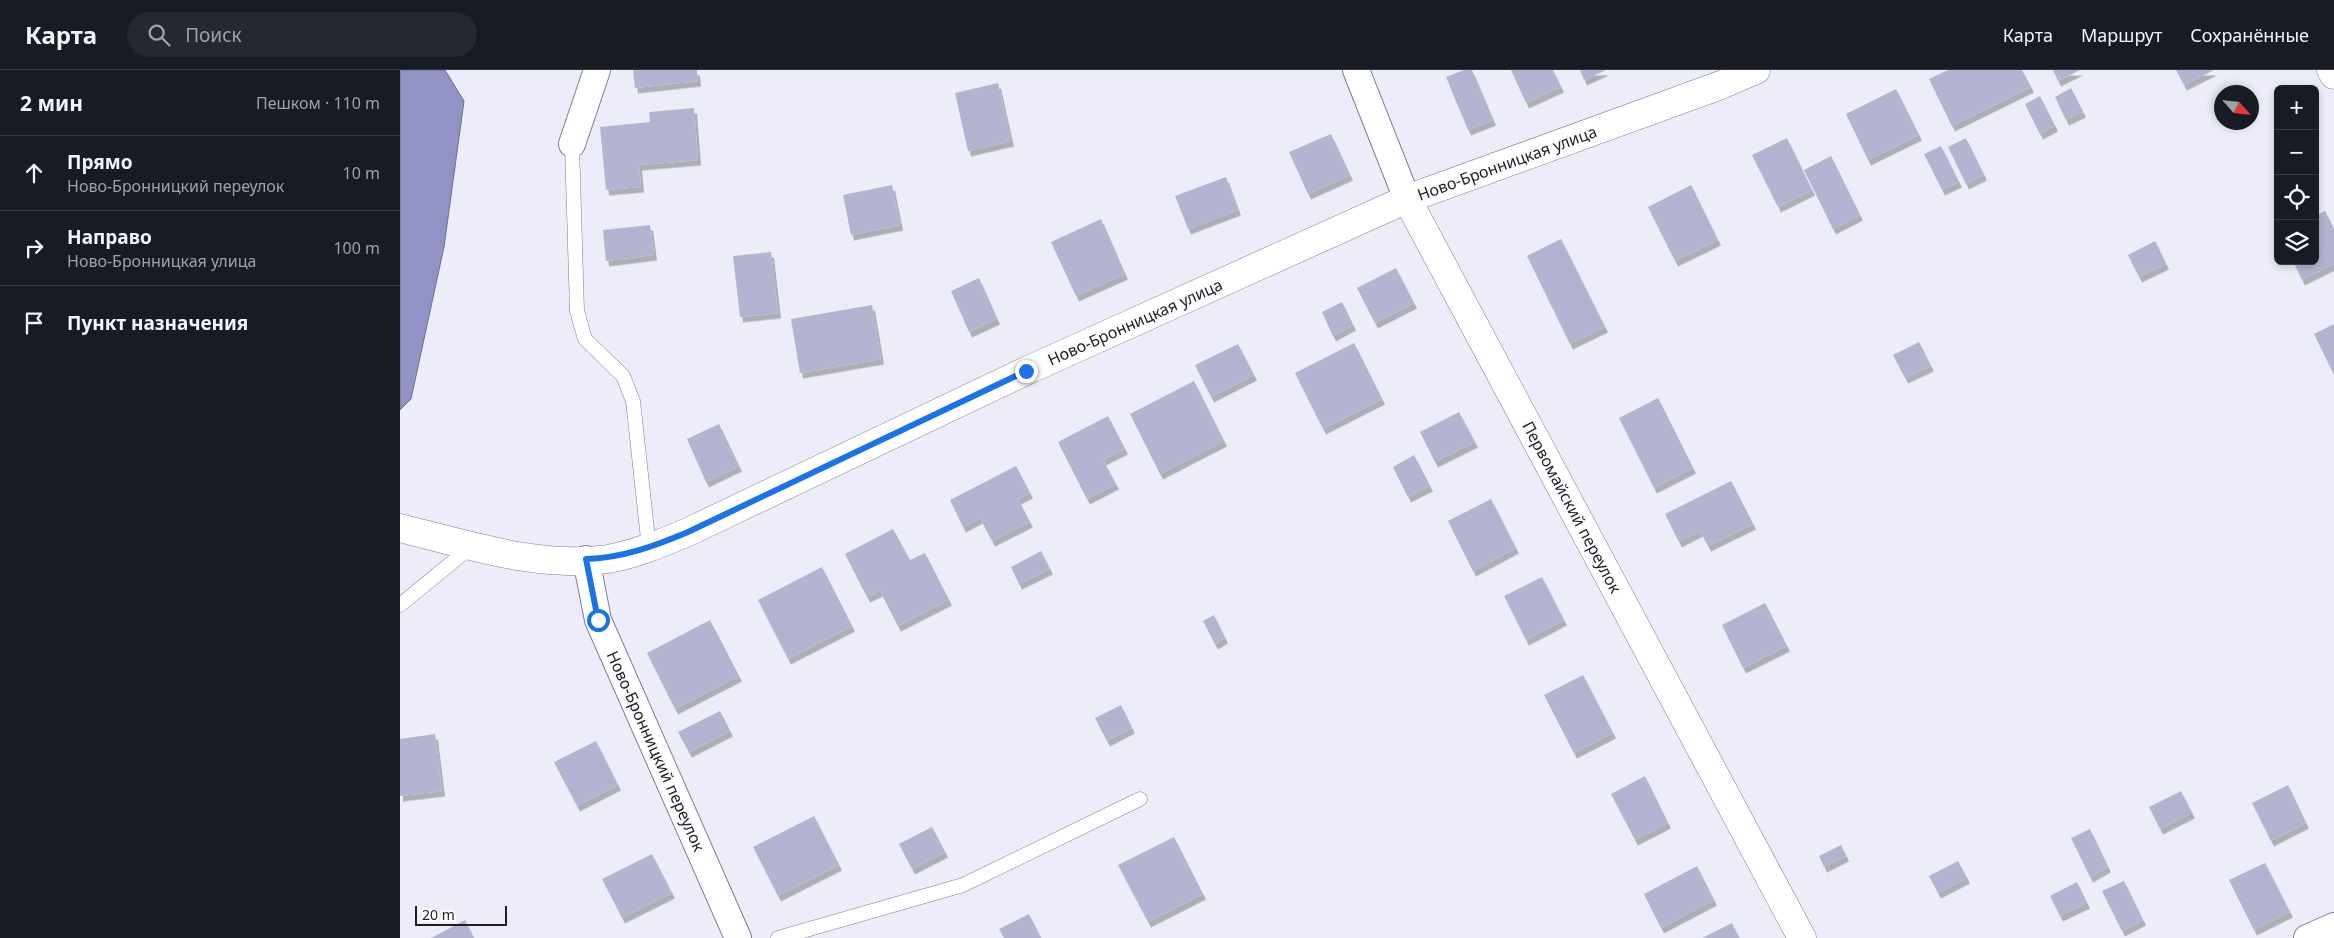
<!DOCTYPE html>
<html lang="ru">
<meta charset="utf-8">
<style>
:root{--surface:#171b24;--page:#242831;--text:#f1f3f6;--muted:#9ea1a6;--line:#363941}
body{margin:0;font-family:"Noto Sans",sans-serif;background:var(--page);color:var(--text)}
.controls{position:absolute;right:15px;top:15px;display:grid;overflow:hidden;border-radius:8px;box-shadow:0 2px 8px #0003}
.controls button{width:45px;height:45px;display:grid;place-items:center;padding:0;border:0;border-bottom:1px solid var(--line);background:var(--surface);color:var(--text);font:25px sans-serif}
.compass{position:absolute;left:1814px;top:15px;width:45px;height:45px;border-radius:50%;background:var(--surface);box-shadow:0 2px 8px #0003;rotate:117deg}
.scale{position:absolute;left:15px;bottom:12px;width:92px;box-sizing:border-box;padding-left:5px;border:2px solid #1e1e29;border-top:0;font-size:14px;line-height:18px;white-space:nowrap;color:#1e1e29;-webkit-text-stroke:4px #fcfcfc;paint-order:stroke}
.stop{position:absolute;width:15px;height:15px;margin:-11px;border:4px solid #1a73e8;border-radius:50%;background:#fff}
.stop.end{background:#1a73e8;border-color:#fff;box-shadow:0 1px 5px #0008}
.list{margin:0;padding:0;list-style:none}
h2{display:flex;justify-content:space-between;align-items:center;height:65px;margin:0;padding:0 20px;font-size:21px}
h2 small{font-size:16px;font-weight:400;color:var(--muted)}
.list li{display:grid;grid-template-columns:32px 1fr auto;gap:15px;align-items:center;box-sizing:border-box;height:75px;padding:0 20px;border-top:1px solid var(--line)}
.list b{display:block;font-size:19px;white-space:nowrap}
.list p{margin:0;font-size:16px;white-space:nowrap;color:var(--muted)}
.list em{font-size:16px;font-style:normal;color:var(--muted)}
.icon{flex:none;width:28px;height:28px;fill:none;stroke:currentColor;stroke-width:2;stroke-linecap:round;stroke-linejoin:round}
.map{position:relative;flex:none;width:1934px;height:868px;overflow:hidden}
header{display:flex;align-items:center;gap:30px;box-sizing:border-box;height:70px;padding:0 25px;background:var(--surface);border-bottom:1px solid var(--line)}
header strong{font-size:24px}
nav{display:flex;gap:28px;margin-inline-start:auto;font-size:18px}
.search{width:350px;height:45px;background:var(--page);display:flex;align-items:center;gap:12px;box-sizing:border-box;padding:0 18px;border-radius:28px;color:var(--muted);font-size:19px}
main{display:flex}
aside{flex:1;background:var(--surface)}
.map>svg:first-child{display:block}
.water{fill:#9292c4;stroke:#6f6f96}
.building{fill:#b3b4d1;filter:url(#shadow)}
.lines{fill:none;stroke-linecap:round;stroke-linejoin:round}
.lane-casing{stroke:#7c7d98;stroke-width:15}
.street-casing{stroke:#7c7d98;stroke-width:28}
.secondary-casing{stroke:#7c7d98;stroke-width:29}
.lane{stroke:#fff;stroke-width:14}
.street{stroke:#fff;stroke-width:26}
.secondary{stroke:#fff;stroke-width:28}
.route{stroke:#1a73e8;stroke-width:6}
.labels{text-anchor:middle;dominant-baseline:central;stroke-width:5;stroke-linejoin:round;paint-order:stroke}
.street-label{font-size:16px;fill:#1e1e29;stroke:#fcfcfc}
</style>
<header>
<strong>Карта</strong>
<div class="search"><svg class="icon" aria-label="search" viewBox="0 0 24 24"><circle cx="10" cy="10" r="6"/><path d="M15 15l6 6"/></svg>Поиск</div>
<nav><a>Карта</a><a>Маршрут</a><a>Сохранённые</a></nav>
</header>
<main>
<aside>
<h2>2 мин<small>Пешком · 110 m</small></h2>
<ul class="list">
<li><svg class="icon" aria-label="ahead" viewBox="0 0 24 24"><path d="M12 20V5M6 11l6-6 6 6"/></svg><div><b>Прямо</b><p>Ново-Бронницкий переулок</p></div><em>10 m</em></li>
<li><svg class="icon" aria-label="right" viewBox="0 0 24 24"><path d="M7 20v-9h11M14 6l5 5-5 5"/></svg><div><b>Направо</b><p>Ново-Бронницкая улица</p></div><em>100 m</em></li>
<li><svg class="icon" aria-label="arrive" viewBox="0 0 24 24"><path d="M6 21V4h12l-3 4 3 4H6"/></svg><div><b>Пункт назначения</b></div></li>
</ul>
</aside>
<div class="map">
<svg width="1934" height="868" viewBox="0 0 1934 868">
<defs>
<filter id="shadow"><feDropShadow dx="3" dy="5.5" stdDeviation="0" flood-color="#0004"/></filter>
</defs>
<rect width="100%" height="100%" fill="#ededfa"/>
<!-- water -->
<polygon class="water" points="0,0 45,0 64,31 44,177 11,329 0,340"/>
<!-- building -->
<g class="building">
<polygon points="233,0 297,0 298,11 235,18"/>
<polygon points="1064,0 1072,0 1093,50 1068,60 1046,7"/>
<polygon points="1111,0 1153,0 1161,17 1126,33"/>
<polygon points="1180,0 1206,0 1184,10"/>
<polygon points="1548,0 1622,0 1631,17 1552,56 1529,9"/>
<polygon points="1653,0 1680,0 1658,11"/>
<polygon points="1776,0 1814,0 1784,15"/>
<polygon points="598,13 611,71 568,81 555,23"/>
<polygon points="1671,18 1683,42 1666,50 1655,27"/>
<polygon points="1496,19 1519,65 1468,90 1446,44"/>
<polygon points="1640,26 1655,56 1640,64 1625,34"/>
<polygon points="294,38 298,90 239,95 241,117 206,120 200,57 250,52 249,42"/>
<polygon points="931,64 950,105 908,124 889,82"/>
<polygon points="1387,68 1412,120 1378,137 1352,85"/>
<polygon points="1566,68 1584,105 1566,114 1548,77"/>
<polygon points="1541,76 1559,112 1542,120 1524,84"/>
<polygon points="1431,86 1460,145 1433,159 1404,100"/>
<polygon points="826,107 838,140 788,159 775,126"/>
<polygon points="492,115 500,155 451,165 443,125"/>
<polygon points="1291,115 1318,170 1275,191 1248,137"/>
<polygon points="1925,141 1934,159 1934,194 1902,210 1893,191 1915,191 1915,146"/>
<polygon points="701,149 725,204 676,226 651,172"/>
<polygon points="250,155 254,185 206,191 203,160"/>
<polygon points="1161,169 1205,257 1170,274 1127,186"/>
<polygon points="1755,171 1766,194 1739,207 1728,185"/>
<polygon points="371,182 378,243 340,247 333,186"/>
<polygon points="996,198 1014,233 975,253 957,218"/>
<polygon points="579,208 597,249 569,262 551,221"/>
<polygon points="942,232 953,255 933,266 922,242"/>
<polygon points="472,235 481,289 400,303 391,249"/>
<polygon points="1934,254 1934,305 1914,264"/>
<polygon points="1519,272 1531,296 1505,308 1493,285"/>
<polygon points="954,273 982,329 923,359 895,303"/>
<polygon points="838,274 854,305 811,327 795,295"/>
<polygon points="794,311 824,371 760,404 730,344"/>
<polygon points="1258,328 1293,398 1254,418 1219,348"/>
<polygon points="1059,342 1075,372 1035,392 1020,362"/>
<polygon points="708,346 725,379 703,390 716,414 687,429 658,372"/>
<polygon points="319,354 339,396 306,412 287,369"/>
<polygon points="1014,385 1030,416 1008,427 993,397"/>
<polygon points="616,396 630,423 618,429 630,452 592,471 580,448 563,457 550,430"/>
<polygon points="1331,411 1353,454 1308,476 1300,461 1279,472 1265,444"/>
<polygon points="1091,429 1116,478 1073,501 1048,451"/>
<polygon points="493,459 510,490 525,483 549,530 498,556 480,521 467,527 445,484"/>
<polygon points="641,481 650,499 619,514 611,497"/>
<polygon points="422,497 452,556 388,589 358,530"/>
<polygon points="1142,507 1164,550 1126,570 1104,526"/>
<polygon points="1365,533 1387,576 1343,598 1322,555"/>
<polygon points="814,545 825,568 815,574 803,551"/>
<polygon points="310,550 339,606 275,639 247,583"/>
<polygon points="1183,605 1213,663 1174,683 1144,625"/>
<polygon points="721,635 732,658 707,671 695,648"/>
<polygon points="320,641 330,661 289,682 278,662"/>
<polygon points="35,664 42,721 0,726 0,669"/>
<polygon points="196,671 218,715 177,736 154,692"/>
<polygon points="1245,706 1268,753 1235,770 1211,724"/>
<polygon points="1888,715 1906,753 1871,771 1852,733"/>
<polygon points="1781,721 1792,743 1760,759 1749,737"/>
<polygon points="414,746 439,795 378,826 353,777"/>
<polygon points="532,757 545,782 512,799 499,774"/>
<polygon points="1690,759 1708,797 1690,807 1671,768"/>
<polygon points="774,767 803,824 748,852 718,795"/>
<polygon points="1441,775 1446,786 1424,797 1419,786"/>
<polygon points="252,784 272,823 222,848 202,809"/>
<polygon points="1558,791 1567,808 1538,823 1529,806"/>
<polygon points="1865,793 1890,842 1854,860 1829,810"/>
<polygon points="1297,796 1314,830 1261,858 1244,824"/>
<polygon points="1724,811 1743,850 1722,861 1702,821"/>
<polygon points="1677,812 1687,833 1660,846 1650,826"/>
<polygon points="629,844 641,868 604,868 599,859"/>
<polygon points="65,850 74,868 31,868"/>
<polygon points="1332,853 1339,868 1302,868"/>
</g>
<g class="lines">
<!-- lane casing -->
<g class="lane-casing">
<g id="lane">
<polyline points="172,74 177,241 185,269 223,306 233,331 249,478"/>
<polyline points="0,535 72,476"/>
<polyline points="378,868 563,815 740,729"/>
</g>
</g>
<!-- street casing -->
<g class="street-casing">
<g id="street">
<polyline points="956,0 1007,129"/>
<polyline points="172,74 197,0"/>
<polyline points="186,489 198,550 338,868"/>
<polyline points="1907,868 1934,856"/>
</g>
</g>
<!-- secondary casing -->
<g class="secondary-casing">
<g id="secondary">
<polyline points="1931,0 1934,5"/>
<polyline points="1007,129 1402,868"/>
<path d="M0,458C67,474 138,499 208,489C236,484 262,473 288,462L626,301L1007,129L1321,15L1356,0"/>
</g>
</g>
<!-- lane -->
<use href="#lane" class="lane"/>
<!-- street -->
<use href="#street" class="street"/>
<!-- secondary -->
<use href="#secondary" class="secondary"/>
</g>
<g class="lines">
<!-- route -->
<path class="route" d="M198,550L186,489C222,488 255,476 288,462L626,301"/>
</g>
<g class="labels">
<!-- street labels -->
<g class="street-label">
<text transform="translate(1107 93) rotate(-20)">Ново-Бронницкая улица</text>
<text transform="translate(735 252) rotate(-24)">Ново-Бронницкая улица</text>
<text transform="translate(1172 437) rotate(62)">Первомайский переулок</text>
<text transform="translate(256 681) rotate(66)">Ново-Бронницкий переулок</text>
</g>
</g>
</svg>
<div class="controls">
<button>+</button>
<button>−</button>
<button><svg class="icon" aria-label="locate" viewBox="0 0 24 24"><circle cx="12" cy="12" r="6"/><path d="M12 2v4M12 18v4M2 12h4M18 12h4"/></svg></button>
<button><svg class="icon" aria-label="layers" viewBox="0 0 24 24"><path d="M12 4l9 5-9 5-9-5zM3 14l9 5 9-5"/></svg></button>
</div>
<svg class="compass" viewBox="-18 -18 36 36"><path d="M0-13l5 13h-10z" fill="#e53935"/><path d="M0 13l5-13h-10z" fill="#9ea1a6"/></svg>
<div class="scale">20 m</div>
<div class="stop" style="left:198px;top:550px"></div>
<div class="stop end" style="left:626px;top:301px"></div>
</div>
</main>
